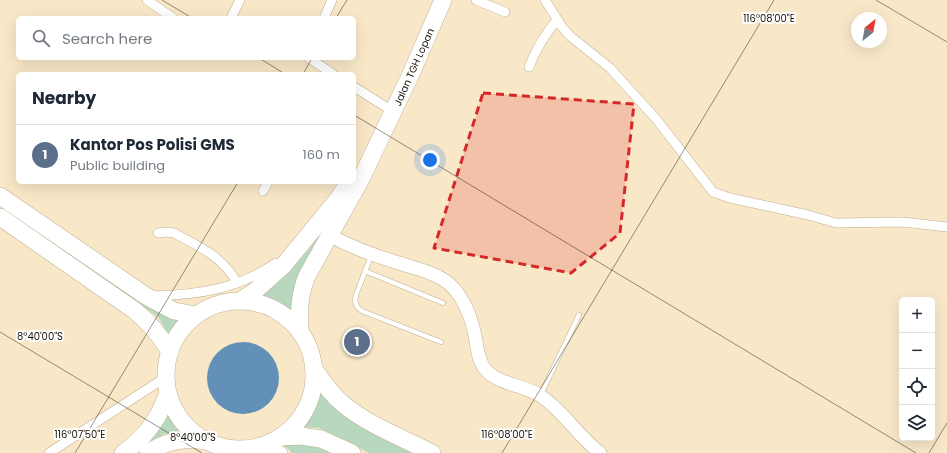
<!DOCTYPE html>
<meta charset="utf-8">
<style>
:root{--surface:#fff;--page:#f6f6f7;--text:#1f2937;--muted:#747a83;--line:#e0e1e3;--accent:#c93a3c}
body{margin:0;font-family:Poppins,sans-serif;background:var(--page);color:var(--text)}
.controls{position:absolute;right:12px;bottom:12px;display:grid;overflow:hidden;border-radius:6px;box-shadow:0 4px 16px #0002}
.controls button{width:36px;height:36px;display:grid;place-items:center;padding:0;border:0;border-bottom:1px solid var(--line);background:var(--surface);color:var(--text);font:20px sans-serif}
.compass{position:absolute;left:851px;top:12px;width:36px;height:36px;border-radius:50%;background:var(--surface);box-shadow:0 4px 16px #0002;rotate:31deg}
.you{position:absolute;left:430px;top:160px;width:14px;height:14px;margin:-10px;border:3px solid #fff;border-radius:50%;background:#1a73e8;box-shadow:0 0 0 6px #1a73e833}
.badge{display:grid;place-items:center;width:26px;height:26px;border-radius:50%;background:var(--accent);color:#fff;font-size:13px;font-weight:700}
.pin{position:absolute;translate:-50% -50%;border:2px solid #fff;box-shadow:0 1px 4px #0006}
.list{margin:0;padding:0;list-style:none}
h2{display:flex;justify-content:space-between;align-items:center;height:52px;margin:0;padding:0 16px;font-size:17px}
h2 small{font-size:13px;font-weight:400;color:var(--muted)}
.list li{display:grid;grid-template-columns:26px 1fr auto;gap:12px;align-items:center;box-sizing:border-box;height:60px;padding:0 16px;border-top:1px solid var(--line)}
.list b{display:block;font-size:15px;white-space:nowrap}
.list p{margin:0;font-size:13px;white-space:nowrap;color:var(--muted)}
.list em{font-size:13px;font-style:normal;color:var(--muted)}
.icon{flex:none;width:22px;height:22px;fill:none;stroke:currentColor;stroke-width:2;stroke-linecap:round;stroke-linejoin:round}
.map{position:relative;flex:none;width:947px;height:453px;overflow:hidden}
.search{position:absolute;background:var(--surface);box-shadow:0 4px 16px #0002;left:16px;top:16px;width:340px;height:44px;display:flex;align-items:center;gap:10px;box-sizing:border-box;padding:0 14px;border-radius:6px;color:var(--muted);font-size:15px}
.panel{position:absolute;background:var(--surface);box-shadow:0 4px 16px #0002;left:16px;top:72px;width:340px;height:112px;border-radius:6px}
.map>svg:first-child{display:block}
.green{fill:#b7d8bf}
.water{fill:#6290b8}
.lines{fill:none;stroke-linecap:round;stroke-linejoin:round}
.lane-casing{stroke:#c0af90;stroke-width:5.5}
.street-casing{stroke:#c0af90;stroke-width:10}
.secondary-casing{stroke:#c0af90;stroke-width:14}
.highway-casing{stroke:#c0af90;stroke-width:18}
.lane{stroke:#fff;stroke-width:4.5}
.street{stroke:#fff;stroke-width:9}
.secondary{stroke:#fff;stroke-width:13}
.highway{stroke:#fff;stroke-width:17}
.marked{fill:#d62828;fill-opacity:0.2;stroke:#d62828;stroke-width:3;stroke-dasharray:8 5;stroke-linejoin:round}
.ticks{fill:none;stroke:#1b150a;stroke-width:1;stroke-opacity:0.45}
.labels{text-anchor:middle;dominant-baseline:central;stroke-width:4;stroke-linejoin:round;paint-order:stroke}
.street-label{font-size:10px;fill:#1b150a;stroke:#fff}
.ticks-label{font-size:10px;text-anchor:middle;fill:#1b150a;stroke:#fff;stroke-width:4;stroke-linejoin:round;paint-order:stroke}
</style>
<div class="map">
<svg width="947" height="453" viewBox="0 0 947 453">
<rect width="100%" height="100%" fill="#f9e8c8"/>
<!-- green -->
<g class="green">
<polygon points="0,206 186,318 176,327 170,337 158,317"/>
<path d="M339,207L296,279L297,319C282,306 275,300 255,297L289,271L309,249Z"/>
<polygon points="320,389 421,453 369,453 319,428 298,427 314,411"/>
<polygon points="169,408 186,431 164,434 134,453"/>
<polygon points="292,441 344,453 292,453 283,444"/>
</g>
<!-- water -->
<circle class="water" cx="243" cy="378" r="36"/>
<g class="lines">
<!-- lane casing -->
<g class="lane-casing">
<g id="lane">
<path d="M371,256L356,295C354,303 356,307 362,311L441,342"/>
<polyline points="365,271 443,303"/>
<polyline points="541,394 579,315"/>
</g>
</g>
<!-- street casing -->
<g class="street-casing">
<g id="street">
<polyline points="147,0 173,18"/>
<polyline points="476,0 505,12"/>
<polyline points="545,0 562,27 570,36 610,68 657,120 713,192 730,198 808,215 836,223 903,222 947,227"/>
<polyline points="231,18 240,0"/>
<polyline points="324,18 332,0"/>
<polyline points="309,58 333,74"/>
<path d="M529,67C536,49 544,35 557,20"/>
<polyline points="354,87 394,112"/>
<polyline points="263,191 268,182"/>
<path d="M158,233L166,232L174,233C199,246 223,257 237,283"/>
<path d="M152,296C198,295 238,289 276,263"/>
<polyline points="49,453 166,377"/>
</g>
</g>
<!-- secondary casing -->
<g class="secondary-casing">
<g id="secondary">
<path d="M329,235C351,247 375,256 399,263C414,268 431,271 444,280C460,290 470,313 474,331C477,343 477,359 485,369C498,385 525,385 541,396C564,412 578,436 600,453"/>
<polyline points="257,446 273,449 281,453"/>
</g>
</g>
<!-- highway casing -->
<g class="highway-casing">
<g id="highway">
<polyline points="0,196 146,296 174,311 196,315"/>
<path d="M0,217L134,310C149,322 160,335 170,352"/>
<polyline points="240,301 255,291 283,266 338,199 345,188"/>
<circle cx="240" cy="375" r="74"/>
<path d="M300,332C299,311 299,295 307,276L361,179L410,76L443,0"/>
<path d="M314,369C323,382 331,394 343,404C368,425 403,438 432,453"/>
<polyline points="280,437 301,436 321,439 352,453"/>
<path d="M123,453C146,438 159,418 168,393"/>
<path d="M148,453C167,440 185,438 206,441"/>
</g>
</g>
<!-- lane -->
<use href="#lane" class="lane"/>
<!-- street -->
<use href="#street" class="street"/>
<!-- secondary -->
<use href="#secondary" class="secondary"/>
<!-- highway -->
<use href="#highway" class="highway"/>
</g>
<!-- marked area -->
<path class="marked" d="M483,93L634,104L620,233L571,273L434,248Z"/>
<!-- ticks -->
<path class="ticks" d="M162,0L192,18M876,0L947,42M336,18L347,0M259,58L285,74M303,74L312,58M354,115L916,453M0,332L202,453M75,453L238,182M502,453L774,0M929,453L947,423"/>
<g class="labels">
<!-- street labels -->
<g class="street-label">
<text transform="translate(414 67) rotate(-66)">Jalan TGH Lopan</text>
</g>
</g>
<g class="ticks-label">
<text x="769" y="22">116°08'00"E</text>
<text x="40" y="340">8°40'00"S</text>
<text x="80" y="438">116°07'50"E</text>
<text x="507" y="438">116°08'00"E</text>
<text x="193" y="441">8°40'00"S</text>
</g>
</svg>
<div class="controls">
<button>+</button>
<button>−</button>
<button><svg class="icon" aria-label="locate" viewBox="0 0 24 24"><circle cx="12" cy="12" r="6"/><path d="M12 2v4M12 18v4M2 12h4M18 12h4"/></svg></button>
<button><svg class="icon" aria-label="layers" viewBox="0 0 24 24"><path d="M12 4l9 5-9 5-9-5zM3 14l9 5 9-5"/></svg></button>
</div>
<svg class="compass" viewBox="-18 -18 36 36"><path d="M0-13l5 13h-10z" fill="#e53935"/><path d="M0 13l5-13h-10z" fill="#747a83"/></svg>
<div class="you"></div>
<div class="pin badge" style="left:357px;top:342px;background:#5c6f8a">1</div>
<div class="search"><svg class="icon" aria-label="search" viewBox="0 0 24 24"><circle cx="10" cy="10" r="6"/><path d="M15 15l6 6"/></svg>Search here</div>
<section class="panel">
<h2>Nearby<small></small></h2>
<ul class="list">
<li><span class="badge" style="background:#5c6f8a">1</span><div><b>Kantor Pos Polisi GMS</b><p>Public building</p></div><em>160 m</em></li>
</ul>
</section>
</div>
